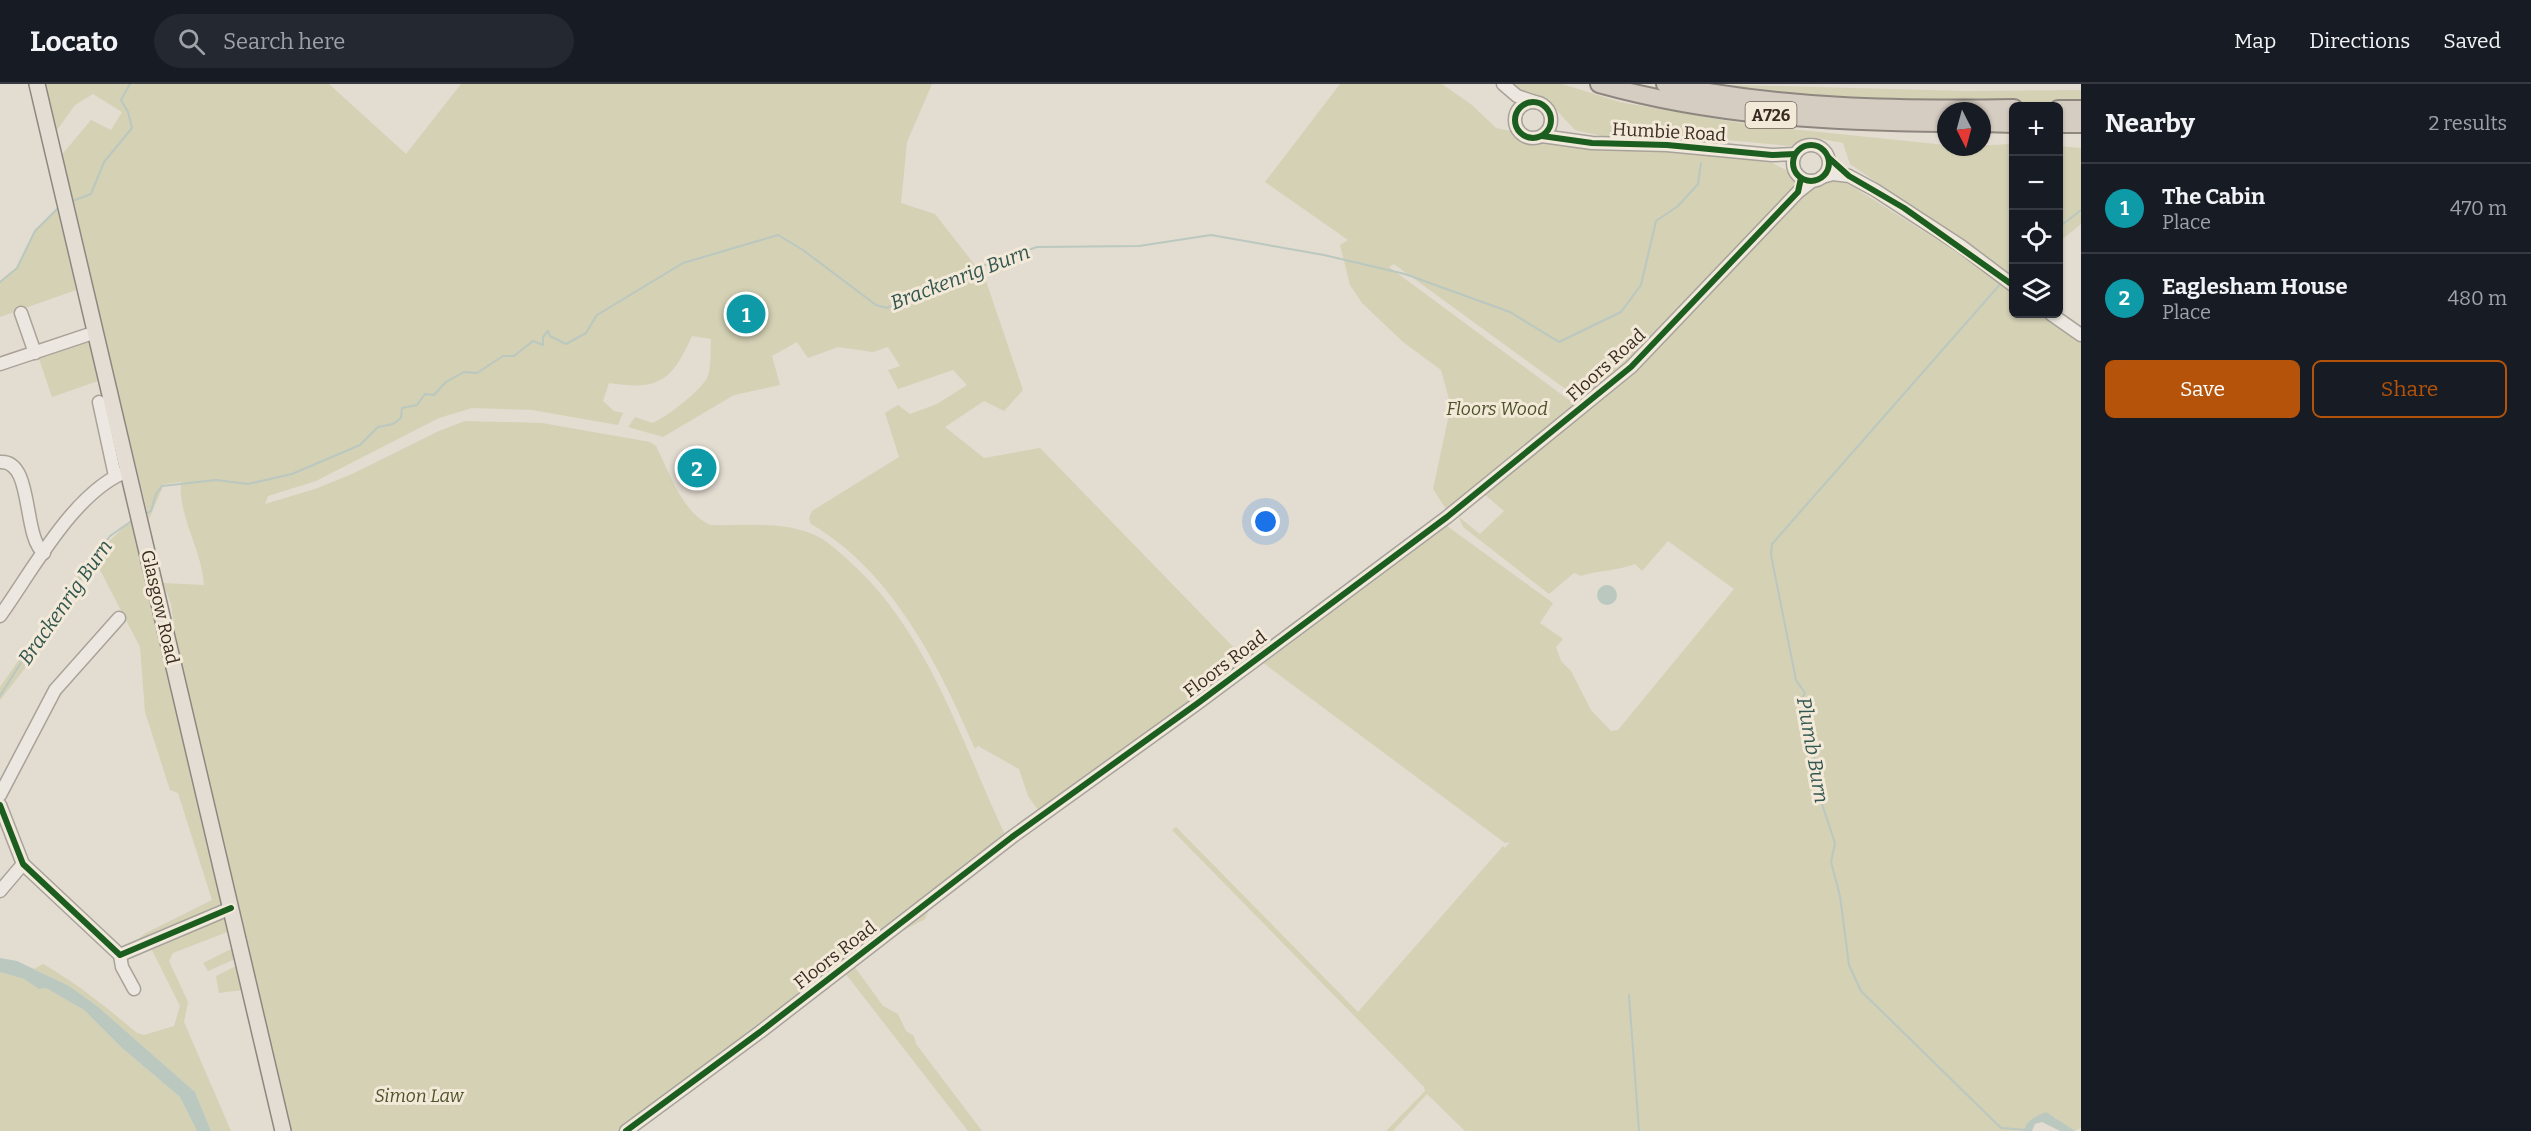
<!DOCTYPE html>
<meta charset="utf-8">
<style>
:root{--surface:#171b24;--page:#242831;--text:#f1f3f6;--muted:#9ea1a6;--line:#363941;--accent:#b45309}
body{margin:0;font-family:Bitter,serif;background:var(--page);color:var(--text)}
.controls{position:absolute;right:18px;top:18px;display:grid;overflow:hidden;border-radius:9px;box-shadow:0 2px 4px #0004}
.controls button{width:54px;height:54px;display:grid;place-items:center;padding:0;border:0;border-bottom:2px solid var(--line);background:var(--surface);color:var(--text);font:30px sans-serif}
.compass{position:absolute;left:1937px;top:18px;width:54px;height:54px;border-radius:50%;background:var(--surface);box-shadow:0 2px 4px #0004;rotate:174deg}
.you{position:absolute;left:1266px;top:438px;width:21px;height:21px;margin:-15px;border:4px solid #fff;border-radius:50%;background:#1a73e8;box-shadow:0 0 0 9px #1a73e833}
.badge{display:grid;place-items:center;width:39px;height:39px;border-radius:50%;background:var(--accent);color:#fff;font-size:20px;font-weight:700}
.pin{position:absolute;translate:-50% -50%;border:3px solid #fff;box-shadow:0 2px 6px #0006}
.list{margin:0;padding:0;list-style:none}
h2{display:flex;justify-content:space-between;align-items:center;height:78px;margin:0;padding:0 24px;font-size:26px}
h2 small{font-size:20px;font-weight:400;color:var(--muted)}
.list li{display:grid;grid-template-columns:39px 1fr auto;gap:18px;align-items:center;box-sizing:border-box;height:90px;padding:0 24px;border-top:2px solid var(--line)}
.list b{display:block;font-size:22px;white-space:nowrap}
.list p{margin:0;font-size:20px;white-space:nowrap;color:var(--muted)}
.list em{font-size:20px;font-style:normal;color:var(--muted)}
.actions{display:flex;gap:12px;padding:18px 24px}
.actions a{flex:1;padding:14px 0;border:2px solid var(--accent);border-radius:9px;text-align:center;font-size:21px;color:var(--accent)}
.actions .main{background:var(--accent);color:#fff}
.icon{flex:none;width:33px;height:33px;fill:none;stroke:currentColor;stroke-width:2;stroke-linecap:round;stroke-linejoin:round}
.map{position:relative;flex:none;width:2081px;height:1047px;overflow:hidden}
header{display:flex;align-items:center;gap:36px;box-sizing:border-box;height:84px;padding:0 30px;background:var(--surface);border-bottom:2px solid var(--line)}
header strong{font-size:28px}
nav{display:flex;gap:33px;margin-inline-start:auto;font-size:21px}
.search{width:420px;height:54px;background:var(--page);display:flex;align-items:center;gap:15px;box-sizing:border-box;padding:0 21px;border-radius:33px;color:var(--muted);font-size:22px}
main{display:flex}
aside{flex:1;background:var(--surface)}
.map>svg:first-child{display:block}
.green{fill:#d4d1b5;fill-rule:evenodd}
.water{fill:#bac8bf}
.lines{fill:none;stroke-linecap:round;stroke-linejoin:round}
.stream{stroke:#bac8bf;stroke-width:2}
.minor-casing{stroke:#a9a299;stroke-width:15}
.major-casing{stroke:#8e8780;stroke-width:18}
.highway-casing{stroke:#8e8780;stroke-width:20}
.minor{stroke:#ece8e1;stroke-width:12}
.major{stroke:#e3ddd4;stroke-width:15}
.highway{stroke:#d6cdc2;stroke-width:16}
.cycleway-casing{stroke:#f3e9d8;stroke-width:10}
.cycleway{stroke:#1b5e20;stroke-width:6}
.labels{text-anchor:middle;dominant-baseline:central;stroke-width:6;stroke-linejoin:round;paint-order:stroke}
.shield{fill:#f3e9d8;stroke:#706358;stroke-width:1.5}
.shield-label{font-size:16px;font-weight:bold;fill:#382a21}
.street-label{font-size:18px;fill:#382a21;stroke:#f3e9d8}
.park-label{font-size:18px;font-style:italic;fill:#4c522a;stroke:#f3e9d8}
.water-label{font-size:20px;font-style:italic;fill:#325650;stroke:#f3e9d8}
</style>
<header>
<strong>Locato</strong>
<div class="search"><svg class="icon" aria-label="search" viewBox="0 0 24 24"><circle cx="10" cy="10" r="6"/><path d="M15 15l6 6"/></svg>Search here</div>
<nav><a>Map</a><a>Directions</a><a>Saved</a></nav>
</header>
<main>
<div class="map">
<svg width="2081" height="1047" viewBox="0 0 2081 1047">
<rect width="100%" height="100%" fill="#e3dcd1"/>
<!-- green -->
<g class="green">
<path d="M44,0H329L406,70L461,0H932L907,58L901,119L935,130L985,194L1023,306L1004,327L984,317L945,343L984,374L1040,364L1246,576L1040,729L1028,712L1019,685L978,662L975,665C939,581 892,487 811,440L809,434L812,427L899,373L885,329L898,321L910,330L937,320L967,301L953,286L898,305L888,286L900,282L888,263L873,268L838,263L808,274L797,258L772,272L780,301L734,311L663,353L628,343L635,333L652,339C666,334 700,307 707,294C712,284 710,266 711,255L692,252C672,296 660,307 609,299L603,317L614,327L623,329L618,341L532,326L472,324L439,334L316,397L268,412L265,420L315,405L352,390L439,347L465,337L542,339L650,358L656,362C669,387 682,430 711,441C742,442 781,437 810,449C824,454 836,465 847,475C929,547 961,658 1006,753L932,818L925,835L897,850L895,838L867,857L618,1047H291L250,884L179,575L171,520L163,499L204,501C202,465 178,433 181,398L164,400L149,435L60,73L91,36L111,46L122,28L93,10L75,21L55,49Z"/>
<polygon points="1340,0 1442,0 1472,21 1496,44 1511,47 1516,54 1526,58 1548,56 1588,65 1648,66 1729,72 1772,79 1786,86 1793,93 1795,102 1791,112 1640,269 1582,317 1394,180 1389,183 1577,322 1448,428 1433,405 1448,335 1449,315 1441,286 1403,258 1362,219 1350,201 1340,161 1348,156 1265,98"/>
<polygon points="1512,0 1562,0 1620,18 1752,41 1946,61 1946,63 2013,60 2013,192 1850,80 1843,59 1811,53 1790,62 1682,52 1602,52 1575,46 1548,17 1524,9"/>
<polygon points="1697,0 1965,7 2081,6 2081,21 1833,18"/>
<polygon points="2059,62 2081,64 2081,140 2059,158"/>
<path d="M1832,96L1842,97L1855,104L1950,164L2013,209L2014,230H2041L2081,258V1044L2075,1047L2066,1044L2055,1033L2025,1042L2024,1047H1465L1427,1010L1393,1047H1386L1425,1007L1424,1003L1172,746L1176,743L1358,928L1503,762L1505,764L1510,758L1505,759L1262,578L1447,442L1553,519L1540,539L1563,555L1556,563L1561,577L1571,587L1591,626L1611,647L1618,646L1734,505L1668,457L1642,487L1635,480C1617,487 1599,486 1581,492L1574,489L1549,510L1463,443L1459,433L1465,422L1641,282L1789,125L1809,107ZM1484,410L1504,427L1480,450L1459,433Z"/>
<polygon points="59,123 76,206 0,233 0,198 17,184 35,147"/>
<polygon points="90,256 101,296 52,313 38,272 45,273"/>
<polygon points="132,435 225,818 127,863 146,849 212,816 178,709 170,706 145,628 140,563 98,482 90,483 41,564 0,616 0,603 87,479"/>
<path d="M225,835L230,847L173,869L169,877L188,918L184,938L231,1047H211L195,1008L97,922L69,902L34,885L43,880C78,900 106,923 137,949L144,951L174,942L180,922L152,866L217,836Z"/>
<polygon points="233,864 235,875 208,887 203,879"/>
<polygon points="236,882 242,906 219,909 216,892"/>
<polygon points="854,882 883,922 898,930 906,947 914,952 916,960 982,1047 968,1047 845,889"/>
<polygon points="0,888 24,895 39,905 46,904 84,926 121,963 180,1013 197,1047 0,1047"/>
</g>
<!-- water -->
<g class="water">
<circle cx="1607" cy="511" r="10"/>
<polygon points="0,874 17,877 69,902 97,922 195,1008 211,1047 197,1047 180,1013 121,963 84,926 46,904 39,905 24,895 0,888"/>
<path d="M2046,1028L2075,1047H2060L2042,1038L2035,1040L2032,1047H2024C2026,1036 2037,1032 2046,1028Z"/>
</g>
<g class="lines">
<!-- stream -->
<g class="stream">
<polyline points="70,118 91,110 104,78 132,44 128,28 121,16 130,0"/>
<polyline points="2058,144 2081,126"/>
<polyline points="2008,190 2014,183"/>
<polyline points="2003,197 1772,460 1771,471 1796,596 1805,609 1801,616 1819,693 1818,708 1835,759 1831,778 1840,812 1849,881 1861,907 2001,1044 2027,1046"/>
<polyline points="0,198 17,184 35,147 59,123"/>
<polyline points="143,431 151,427 156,410 162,402 216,396 248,400 292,390 360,361 378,343 393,340 401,334 402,324 417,321 425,310 434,311 446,298 464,288 477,289 503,272 514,272 533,257 543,261 543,253 548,247 550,252 566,260 586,249 597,231 683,179 778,151 803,166 876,221 887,224 956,191 1037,163 1139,162 1211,151 1324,171 1405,190 1510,228 1559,258 1621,228 1641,201 1656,137 1678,122 1698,100 1701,79"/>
<polyline points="0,612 29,566 110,452 133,436"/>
<polyline points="1629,911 1639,1047"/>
</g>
<!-- minor casing -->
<g class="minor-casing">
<g id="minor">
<polyline points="1503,0 1517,12 1535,18"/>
<circle cx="1533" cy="36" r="18"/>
<polyline points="1542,52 1592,59 1667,61 1772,71 1795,70"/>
<circle cx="1811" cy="79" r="18"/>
<polyline points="1822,93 1833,90 1849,92 1875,106 1961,162 2014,202"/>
<polyline points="21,229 35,269"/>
<polyline points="2051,230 2081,251"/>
<polyline points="0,280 96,248"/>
<polyline points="99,318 115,392"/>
<path d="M0,378C34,375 22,453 44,469"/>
<path d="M0,532C33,486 75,406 128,387"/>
<polyline points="0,711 55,606 119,534"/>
<polyline points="0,721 23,780 120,871 231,824"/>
<polyline points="0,807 23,780"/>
<polyline points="120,871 122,883 134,905"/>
<polyline points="626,1047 760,948 1012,753 1198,619 1447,433 1631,283 1798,108 1812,97"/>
</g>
</g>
<!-- major casing -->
<g class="major-casing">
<polyline id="major" points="37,0 283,1047"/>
</g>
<!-- highway casing -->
<g class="highway-casing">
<g id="highway">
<path d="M1599,0C1714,32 1827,38 1946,39"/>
<path d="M1665,0C1780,24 1897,26 2014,24"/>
<polyline points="2058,25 2081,25"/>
<polyline points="1982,39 2014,40"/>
<polyline points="2058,40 2081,40"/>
</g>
</g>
<!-- minor -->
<use href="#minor" class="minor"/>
<!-- major -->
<use href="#major" class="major"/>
<!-- highway -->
<use href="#highway" class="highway"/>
<!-- cycleway casing -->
<g class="cycleway-casing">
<g id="cycleway">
<circle cx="1533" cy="36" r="18"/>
<polyline points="1542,52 1592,59 1667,61 1772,71 1795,70"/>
<circle cx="1811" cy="79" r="18"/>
<polyline points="1829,74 1849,92 1904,124 2014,202"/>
<polyline points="0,721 23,780 120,871 231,824"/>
<polyline points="626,1047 760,948 1012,753 1198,619 1447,433 1631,283 1798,108 1801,94"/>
</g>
</g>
<!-- cycleway -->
<use href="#cycleway" class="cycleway"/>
</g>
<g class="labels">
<!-- shield labels -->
<rect class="shield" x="1745.5" y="18" width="51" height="26" rx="4.5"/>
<g class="shield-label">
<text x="1771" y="31">A726</text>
</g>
<!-- street labels -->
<g class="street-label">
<text transform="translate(1669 48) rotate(3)">Humbie Road</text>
<text transform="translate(1606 281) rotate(-42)">Floors Road</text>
<text transform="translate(160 523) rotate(77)">Glasgow Road</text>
<text transform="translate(1225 580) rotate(-37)">Floors Road</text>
<text transform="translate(835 871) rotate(-38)">Floors Road</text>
</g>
<!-- park labels -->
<g class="park-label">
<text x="1497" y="325">Floors Wood</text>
<text x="419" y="1012">Simon Law</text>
</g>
<!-- water labels -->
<g class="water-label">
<text transform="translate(960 193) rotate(-21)">Brackenrig Burn</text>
<text transform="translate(65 518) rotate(-55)">Brackenrig Burn</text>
<text transform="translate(1813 666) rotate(80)">Plumb Burn</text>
</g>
</g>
</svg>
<div class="controls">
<button>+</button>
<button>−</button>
<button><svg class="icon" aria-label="locate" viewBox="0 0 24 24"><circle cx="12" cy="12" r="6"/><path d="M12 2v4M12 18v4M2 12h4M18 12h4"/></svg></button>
<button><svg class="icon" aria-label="layers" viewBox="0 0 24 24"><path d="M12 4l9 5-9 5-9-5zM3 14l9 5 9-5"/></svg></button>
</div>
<svg class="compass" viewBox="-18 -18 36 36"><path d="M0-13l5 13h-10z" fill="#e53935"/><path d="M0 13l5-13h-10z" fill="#9ea1a6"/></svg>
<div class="you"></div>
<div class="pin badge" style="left:746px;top:230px;background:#0f9aa8">1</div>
<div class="pin badge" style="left:697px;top:384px;background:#0f9aa8">2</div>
</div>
<aside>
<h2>Nearby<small>2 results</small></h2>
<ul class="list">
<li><span class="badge" style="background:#0f9aa8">1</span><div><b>The Cabin</b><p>Place</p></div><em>470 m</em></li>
<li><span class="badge" style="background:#0f9aa8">2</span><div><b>Eaglesham House</b><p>Place</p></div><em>480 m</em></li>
</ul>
<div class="actions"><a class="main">Save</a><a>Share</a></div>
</aside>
</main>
